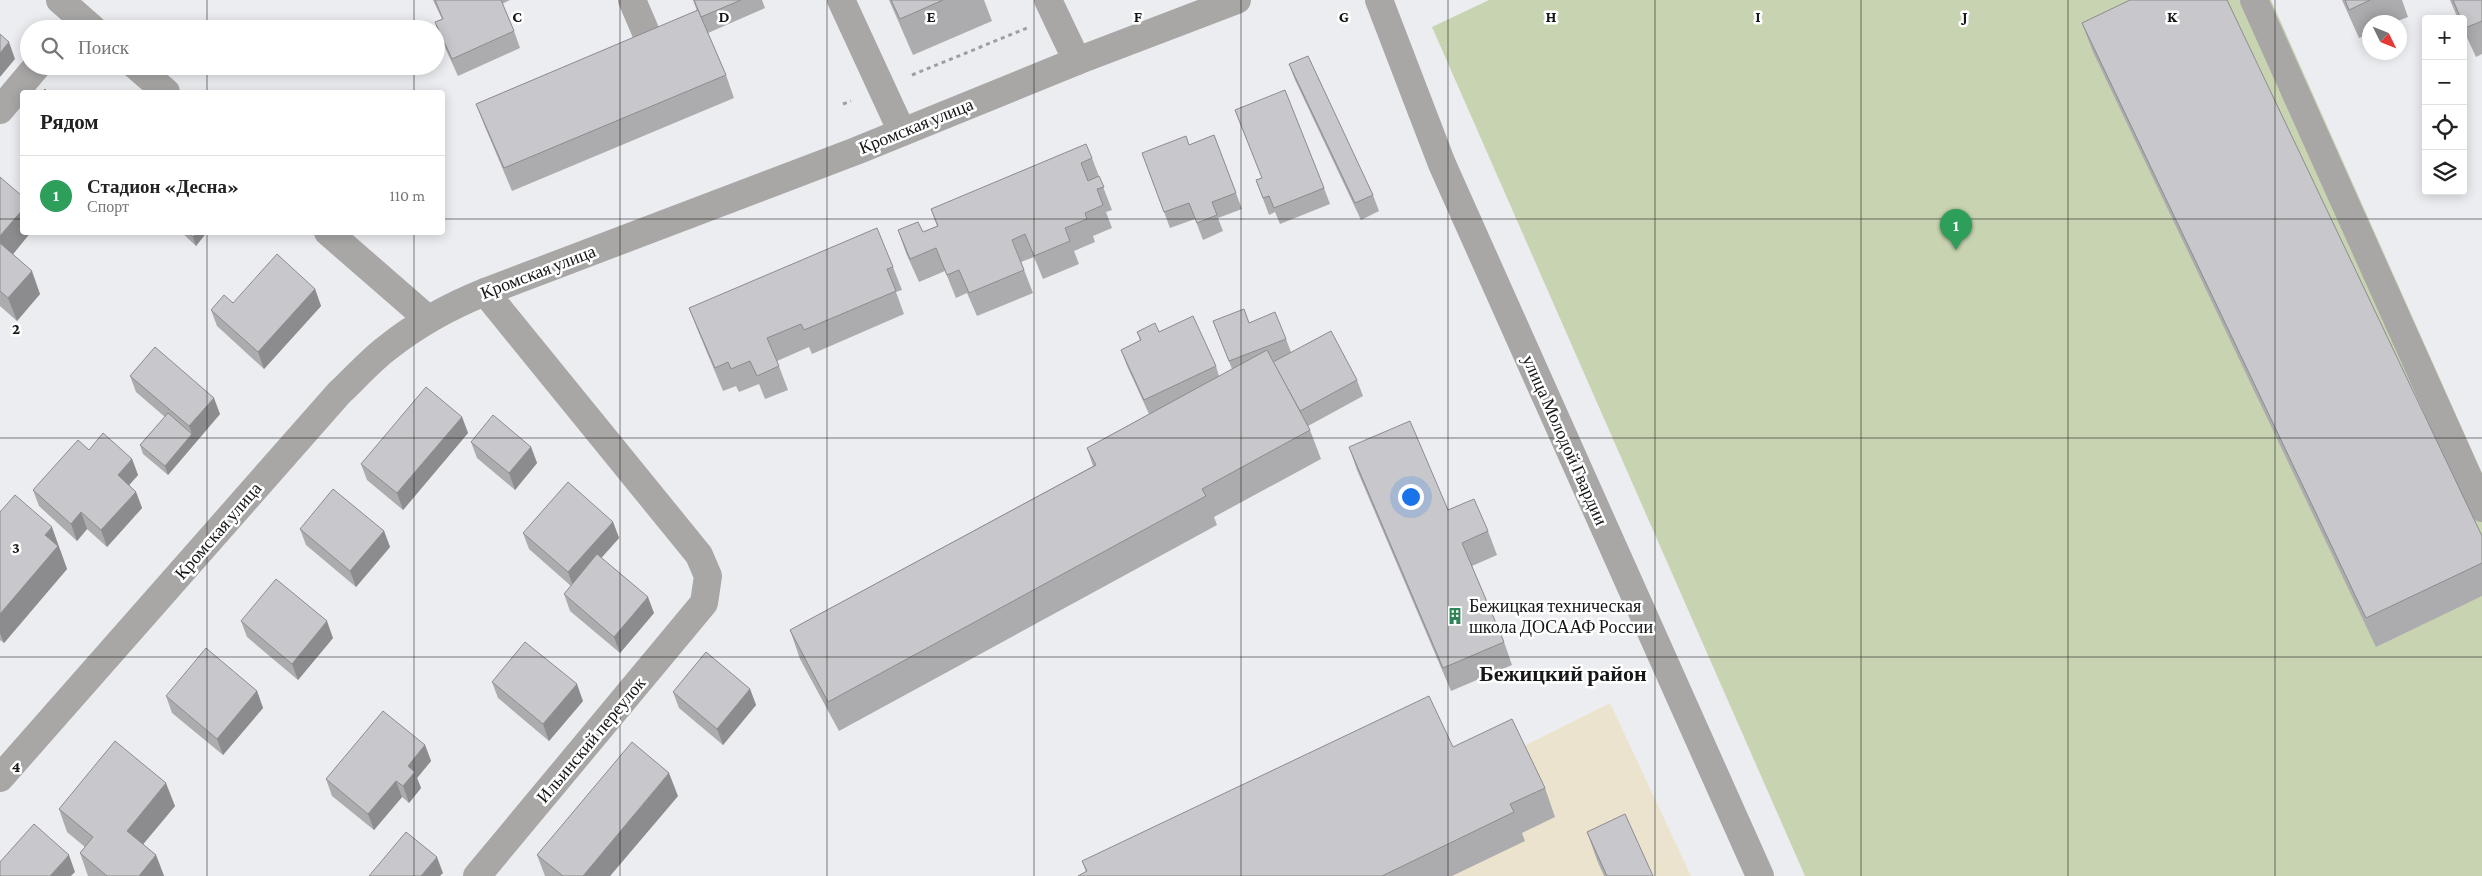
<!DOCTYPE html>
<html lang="ru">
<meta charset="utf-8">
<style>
:root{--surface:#fff;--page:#f2f2f2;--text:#222;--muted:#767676;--line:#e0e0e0;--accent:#0f766e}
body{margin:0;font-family:"Crimson Pro",serif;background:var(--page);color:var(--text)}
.controls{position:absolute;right:15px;top:15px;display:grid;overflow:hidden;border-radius:5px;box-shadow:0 2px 12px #0003}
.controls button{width:45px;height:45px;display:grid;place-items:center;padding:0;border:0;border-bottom:1px solid var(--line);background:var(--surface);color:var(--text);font:25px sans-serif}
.compass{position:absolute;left:2362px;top:15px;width:45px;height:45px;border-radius:50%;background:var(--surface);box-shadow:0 2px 12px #0003;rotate:133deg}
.you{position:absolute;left:1410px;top:496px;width:18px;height:18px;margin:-12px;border:4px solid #fff;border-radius:50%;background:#1a73e8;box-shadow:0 0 0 8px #1a73e833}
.badge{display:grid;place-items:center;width:32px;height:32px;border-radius:50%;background:var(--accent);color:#fff;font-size:16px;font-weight:700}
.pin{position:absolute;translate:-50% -41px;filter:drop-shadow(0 1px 2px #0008)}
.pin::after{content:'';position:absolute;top:26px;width:18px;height:15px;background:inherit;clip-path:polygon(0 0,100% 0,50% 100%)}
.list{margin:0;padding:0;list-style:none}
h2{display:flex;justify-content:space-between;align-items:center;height:65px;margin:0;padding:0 20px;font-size:21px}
h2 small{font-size:16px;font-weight:400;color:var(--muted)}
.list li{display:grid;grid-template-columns:32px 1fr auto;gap:15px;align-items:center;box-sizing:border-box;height:80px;padding:0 20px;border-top:1px solid var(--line)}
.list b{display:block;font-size:19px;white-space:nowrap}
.list p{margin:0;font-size:16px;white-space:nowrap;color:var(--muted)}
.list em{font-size:16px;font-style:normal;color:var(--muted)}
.icon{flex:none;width:28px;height:28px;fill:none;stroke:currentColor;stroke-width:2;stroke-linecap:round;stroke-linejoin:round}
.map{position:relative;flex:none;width:2482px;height:876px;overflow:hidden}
.search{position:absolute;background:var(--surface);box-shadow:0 2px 12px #0003;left:20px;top:20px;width:425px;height:55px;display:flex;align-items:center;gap:12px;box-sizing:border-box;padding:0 18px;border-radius:28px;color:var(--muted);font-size:19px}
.panel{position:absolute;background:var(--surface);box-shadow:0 2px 12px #0003;left:20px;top:90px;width:425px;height:145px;border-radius:5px}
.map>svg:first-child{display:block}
.industrial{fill:#ebe3cd}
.green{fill:#c7d3b1}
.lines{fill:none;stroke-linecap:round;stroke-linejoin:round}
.path{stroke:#9e9fa2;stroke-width:3;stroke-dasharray:4 4;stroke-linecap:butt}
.minor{stroke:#a8a7a6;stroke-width:28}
.wall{fill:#acacaf}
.shaded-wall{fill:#8c8c8f}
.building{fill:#c8c8cc;stroke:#8c8c8f}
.grid{fill:none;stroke:#151617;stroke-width:1;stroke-opacity:0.55}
.labels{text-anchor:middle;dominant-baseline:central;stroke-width:5;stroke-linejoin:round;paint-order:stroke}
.street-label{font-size:18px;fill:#151617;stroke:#fff}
.poi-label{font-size:18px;fill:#151617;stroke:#fff;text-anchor:start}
.district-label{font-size:22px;font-weight:bold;fill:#151617;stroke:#fff}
.grid-label{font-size:16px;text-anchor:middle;font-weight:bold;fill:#151617;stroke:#fff;stroke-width:5;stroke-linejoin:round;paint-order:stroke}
</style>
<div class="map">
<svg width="2482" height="876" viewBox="0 0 2482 876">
<rect width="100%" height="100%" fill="#ecedf1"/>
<!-- industrial -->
<polygon class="industrial" points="1610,703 1691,876 1291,876 1522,747"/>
<!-- green -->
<polygon class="green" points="1489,0 2271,0 2482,473 2482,876 1805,876 1432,27"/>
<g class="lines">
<!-- path -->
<g class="path">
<polyline points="912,75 1027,28"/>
<polyline points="843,104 851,101"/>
</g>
<!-- minor -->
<g class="minor">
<polyline points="60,0 93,29"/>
<polyline points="632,0 647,35"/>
<polyline points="841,0 902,132"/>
<polyline points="1048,0 1077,61"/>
<polyline points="1379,0 1442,164 1760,876"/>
<polyline points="2254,0 2482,508"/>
<polyline points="136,66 166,92"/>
<polyline points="0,110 37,66"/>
<polyline points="328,232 428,319"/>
<path d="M0,778L339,393C355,378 370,361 387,348C417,324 450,306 485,292L856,151L1077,61L1237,0"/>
<polyline points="477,876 704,603 708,576 699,555 485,292"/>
</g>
</g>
<!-- wall -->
<g class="wall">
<polygon points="433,0 510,0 502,4 514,31 520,48 458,76 441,39 435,22 442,19"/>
<polygon points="693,0 762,0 765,8 708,33 726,75 734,98 512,191 485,127 476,104 697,11"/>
<polygon points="889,0 984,0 992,21 913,55"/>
<polygon points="2342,0 2402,0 2408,17 2395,22 2370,22 2370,34 2359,38"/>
<polygon points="2450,0 2482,0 2482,54 2476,57 2463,29 2463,19 2458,19"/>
<polygon points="2082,23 2482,536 2482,596 2376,647 2093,52"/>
<polygon points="1289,64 1373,195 1379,211 1361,220 1295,80"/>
<polygon points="1235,110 1324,188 1330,204 1280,224 1275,212 1269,215 1256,180 1262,178"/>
<polygon points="1214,135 1242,209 1218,218 1223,231 1203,240 1195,219 1170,228 1142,153 1189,145"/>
<polygon points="1092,158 1112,210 1106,212 1112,228 1093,236 1095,242 1074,251 1079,264 1043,279 1034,257 1021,262 1033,293 977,316 967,293 956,298 945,271 919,282 906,253 898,230 923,232 937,226 931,209"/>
<polygon points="0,177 22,232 31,232 13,254 40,294 17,321 0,306"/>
<polygon points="181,232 207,232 196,246"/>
<polygon points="893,267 902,290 896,292 904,314 812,354 809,347 777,361 788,390 765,399 759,384 739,392 736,386 723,391 698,331 689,308"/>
<polygon points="315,289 321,306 264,369 217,326 211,310"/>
<polygon points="1213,321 1249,323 1286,339 1291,352 1357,380 1363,396 1308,426 1310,430 1321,459 1214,517 1217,525 839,731 800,659 790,630 1093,466 1087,448 1149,414 1127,366 1121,350 1140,340 1137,332 1159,332 1216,366 1219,376 1232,369"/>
<polygon points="130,376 220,414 168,475 143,454 140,445 165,417 136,392"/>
<polygon points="462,417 468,433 403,510 367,480 361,464"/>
<polygon points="471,442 531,447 537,463 515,490 477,458"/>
<polygon points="1349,447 1448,510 1488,531 1497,555 1472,566 1504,642 1512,665 1451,691 1357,470"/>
<polygon points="89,450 132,459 138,475 129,485 136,492 142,508 107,547 87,529 77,541 39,506 33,490"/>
<polygon points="0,512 60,550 67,569 4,643 0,640"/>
<polygon points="613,522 619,538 601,558 654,613 620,653 570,611 564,594 571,586 529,549 523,533"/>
<polygon points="300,529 384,531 390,547 356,587 306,545"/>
<polygon points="241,621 333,638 298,680 247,637"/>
<polygon points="492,682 583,701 549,741 498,698"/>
<polygon points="750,689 756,705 723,745 679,708 673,692"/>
<polygon points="257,691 263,708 223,755 172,713 166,696"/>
<polygon points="425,745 431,761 417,778 421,788 409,803 402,797 374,830 332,796 326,779"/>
<polygon points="1453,747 1545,788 1555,817 1522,833 1525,841 1452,876 1078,876 1086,872 1082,861"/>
<polygon points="678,796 610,876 545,876 537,855"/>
<polygon points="175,806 143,844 156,855 164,876 88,876 80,853 85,847 67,832 59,809"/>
<polygon points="1587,832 1653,876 1604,876 1597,860"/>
</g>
<!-- shaded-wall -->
<g class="shaded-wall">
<polygon points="9,42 15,59 0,77 0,53"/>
<polygon points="22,210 22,232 31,232 5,264 0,249 0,236"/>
<polygon points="197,232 207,232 196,246 193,237"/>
<polygon points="32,271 40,294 17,321 8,298"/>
<polygon points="315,289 321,306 264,369 258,352"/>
<polygon points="214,398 220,414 168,475 165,466 192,434 189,426"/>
<polygon points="462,417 468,433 403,510 397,493"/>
<polygon points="531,447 537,463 515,490 509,473"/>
<polygon points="132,459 138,475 124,491 118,475"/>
<polygon points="136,492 142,508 107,547 101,530"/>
<polygon points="81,512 87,529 77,541 71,524"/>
<polygon points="613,522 619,538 574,589 568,572"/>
<polygon points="52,527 67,569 4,643 0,633 0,614 45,535"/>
<polygon points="384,531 390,547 356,587 350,571"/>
<polygon points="648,597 654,613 620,653 614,637"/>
<polygon points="327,621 333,638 298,680 292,664"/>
<polygon points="577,684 583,701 549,741 543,724"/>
<polygon points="750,689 756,705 723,745 717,729"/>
<polygon points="257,691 263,708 223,755 217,739"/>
<polygon points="425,745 431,761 417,778 421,788 409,803 403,786 408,766"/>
<polygon points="669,773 678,796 610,876 583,876"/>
<polygon points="396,781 402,797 374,830 368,814"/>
<polygon points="166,783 175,806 135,854 127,831"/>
<polygon points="69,855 75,872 71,876 50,876"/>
<polygon points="156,855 164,876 139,876"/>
<polygon points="437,857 443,873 440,876 421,876"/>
</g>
<!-- building -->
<g class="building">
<polygon points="435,0 501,0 514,31 452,59 435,22 443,19"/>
<polygon points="694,0 741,0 701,17"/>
<polygon points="891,0 943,0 900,19"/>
<polygon points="2130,0 2227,0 2482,536 2482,563 2366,618 2082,23"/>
<polygon points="2345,0 2370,0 2349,10"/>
<polygon points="2453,0 2482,0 2482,21 2465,28 2463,24 2463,19 2461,19"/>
<polygon points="698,10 726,75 504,168 476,104"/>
<polygon points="0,34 9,42 0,53"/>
<polygon points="1308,56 1373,195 1355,203 1289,64"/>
<polygon points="45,89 48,92 42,92"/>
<polygon points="1285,90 1324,188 1274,208 1269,196 1263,198 1256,180 1262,178 1235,110"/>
<polygon points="1214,135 1236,193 1212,202 1217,215 1197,223 1189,203 1164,212 1142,153 1186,136 1189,145"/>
<polygon points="1086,144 1092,158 1081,163 1088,181 1099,176 1104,187 1097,189 1103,205 1085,213 1087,219 1065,228 1070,241 1034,256 1025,234 1012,240 1024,270 969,293 959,270 947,275 936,248 910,259 898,230 918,222 923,232 938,226 931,209"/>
<polygon points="0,177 22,196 22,210 0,236"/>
<polygon points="877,228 893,267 887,269 896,291 804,330 801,324 767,338 779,366 757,376 750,361 731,369 728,362 715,368 689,308"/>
<polygon points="188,232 197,232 193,237"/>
<polygon points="0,243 32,271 8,298 0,291"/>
<polygon points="277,254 315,289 258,352 211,310 224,295 233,303"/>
<polygon points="1244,309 1249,323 1275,312 1286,339 1229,361 1213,321"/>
<polygon points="1193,316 1216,366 1144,400 1121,350 1141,340 1137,332 1155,323 1159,332"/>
<polygon points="1331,331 1357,380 1300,411 1273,362"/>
<polygon points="155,347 214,398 189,426 130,376"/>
<polygon points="1267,350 1310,430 1202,489 1206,496 828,702 790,630 1096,465 1087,448"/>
<polygon points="426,387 462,417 397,493 361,464"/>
<polygon points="168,413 192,434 165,466 140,445"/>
<polygon points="493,415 531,447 509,473 471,442"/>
<polygon points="1410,421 1448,510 1474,499 1488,531 1462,543 1504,642 1443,668 1349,447"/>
<polygon points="103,433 132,459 118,475 136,492 101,530 81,512 71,524 33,490 78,440 89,450"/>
<polygon points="568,482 613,522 568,572 523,533"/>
<polygon points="333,489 384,531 350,571 300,529"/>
<polygon points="15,495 52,527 45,535 58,546 0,614 0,512"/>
<polygon points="597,554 648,597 614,637 564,594"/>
<polygon points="276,579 327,621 292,664 241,621"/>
<polygon points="525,642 577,684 543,724 492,682"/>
<polygon points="206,648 257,691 217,739 166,696"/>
<polygon points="706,652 750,689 717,729 673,692"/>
<polygon points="1429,696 1453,747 1512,719 1545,788 1510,804 1514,812 1382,876 1078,876 1087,871 1082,861"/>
<polygon points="383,711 425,745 408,766 415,772 403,786 396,781 368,814 326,779"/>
<polygon points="115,741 166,783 127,831 156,855 139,876 107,876 80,853 93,837 59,809"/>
<polygon points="632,742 669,773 583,876 563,876 537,855"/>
<polygon points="1625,814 1653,876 1607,876 1587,832"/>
<polygon points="34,824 69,855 50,876 0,876 0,862"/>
<polygon points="406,832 437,857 421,876 369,876"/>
</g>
<!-- grid -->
<path class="grid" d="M207,0V29M414,0V29M620,0V876M827,0V876M1034,0V876M1241,0V876M1448,0V876M1655,0V876M1861,0V876M2068,0V876M2275,0V876M207,66V92M414,66V92M0,219H22M442,219H2482M207,232V876M414,232V876M0,438H2482M0,657H2482"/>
<!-- icons -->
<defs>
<g id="building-bare" transform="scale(1.35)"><path d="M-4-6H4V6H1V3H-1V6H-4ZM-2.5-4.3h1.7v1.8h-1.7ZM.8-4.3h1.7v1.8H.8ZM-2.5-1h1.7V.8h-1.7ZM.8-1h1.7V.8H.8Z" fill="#318456" stroke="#fff" stroke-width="2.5" paint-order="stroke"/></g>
</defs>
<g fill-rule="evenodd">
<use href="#building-bare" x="1455" y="616"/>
</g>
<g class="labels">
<!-- street labels -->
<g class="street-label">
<text transform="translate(916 126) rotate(-22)">Кромская улица</text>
<text transform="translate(538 272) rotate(-21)">Кромская улица</text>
<text transform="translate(1565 440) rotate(66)">улица Молодой Гвардии</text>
<text transform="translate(218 531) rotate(-49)">Кромская улица</text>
<text transform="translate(591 740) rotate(-50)">Ильинский переулок</text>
</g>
<!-- poi labels -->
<g class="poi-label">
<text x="1469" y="606">Бежицкая техническая<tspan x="1469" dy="21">школа ДОСААФ России</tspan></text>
</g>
<!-- district labels -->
<g class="district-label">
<text x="1563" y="673">Бежицкий район</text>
</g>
</g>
<g class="grid-label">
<text x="517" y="22">C</text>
<text x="724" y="22">D</text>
<text x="931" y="22">E</text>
<text x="1138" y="22">F</text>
<text x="1344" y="22">G</text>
<text x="1551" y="22">H</text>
<text x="1758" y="22">I</text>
<text x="1965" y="22">J</text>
<text x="2172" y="22">K</text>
<text x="16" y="334">2</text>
<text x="16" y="553">3</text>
<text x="16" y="772">4</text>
</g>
</svg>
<div class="controls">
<button>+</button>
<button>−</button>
<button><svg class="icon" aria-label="locate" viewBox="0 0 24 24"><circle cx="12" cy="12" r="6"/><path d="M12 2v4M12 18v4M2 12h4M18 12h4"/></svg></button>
<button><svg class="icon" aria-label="layers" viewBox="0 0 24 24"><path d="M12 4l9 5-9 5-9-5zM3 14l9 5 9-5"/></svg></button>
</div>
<svg class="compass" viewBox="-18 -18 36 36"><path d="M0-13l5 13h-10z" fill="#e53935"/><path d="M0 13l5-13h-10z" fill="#767676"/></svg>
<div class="you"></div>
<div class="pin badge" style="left:1956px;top:250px;background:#2e9e5b">1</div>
<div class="search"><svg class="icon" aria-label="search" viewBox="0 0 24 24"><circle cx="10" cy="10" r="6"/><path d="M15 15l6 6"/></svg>Поиск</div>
<section class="panel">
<h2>Рядом<small></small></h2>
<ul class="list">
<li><span class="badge" style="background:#2e9e5b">1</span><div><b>Стадион «Десна»</b><p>Спорт</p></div><em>110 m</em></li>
</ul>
</section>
</div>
